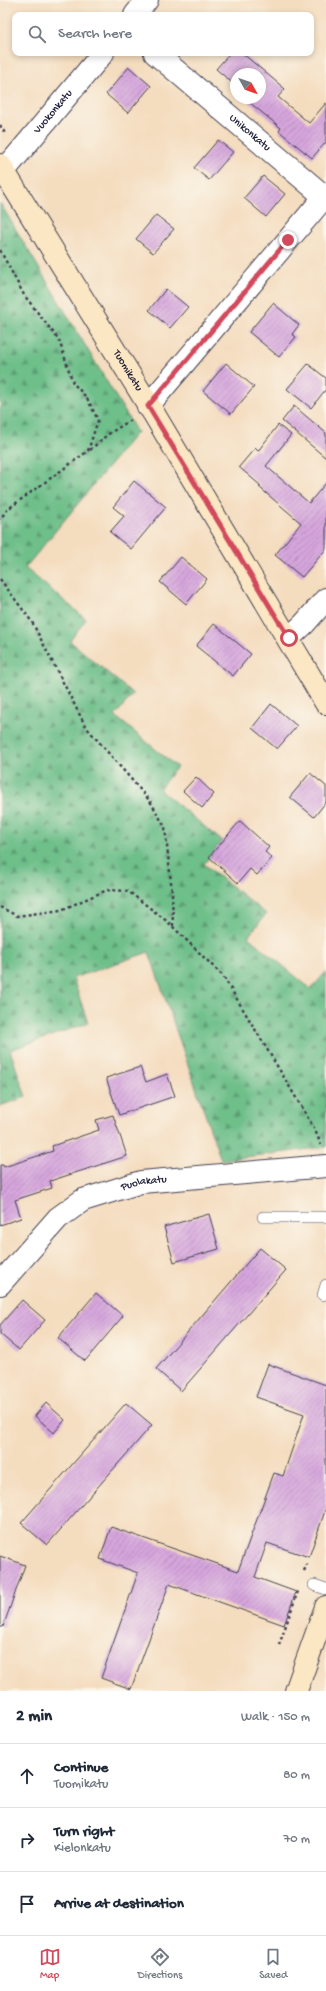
<!DOCTYPE html>
<meta charset="utf-8">
<style>
:root{--surface:#fff;--page:#f2f2f3;--text:#1f2937;--muted:#747a83;--line:#e0e1e3;--accent:#d1495b}
body{margin:0;font-family:"Gochi Hand",sans-serif;background:var(--page);color:var(--text)}
.compass{position:absolute;left:230px;top:68px;width:36px;height:36px;border-radius:50%;background:var(--surface);box-shadow:0 2px 6px #0003;rotate:130deg}
.stop{position:absolute;width:12px;height:12px;margin:-9px;border:3px solid #d1495b;border-radius:50%;background:#fff}
.stop.end{background:#d1495b;border-color:#fff;box-shadow:0 1px 4px #0008}
.list{margin:0;padding:0;list-style:none}
h2{display:flex;justify-content:space-between;align-items:center;height:52px;margin:0;padding:0 16px;font-size:17px}
h2 small{font-size:13px;font-weight:400;color:var(--muted)}
.list li{display:grid;grid-template-columns:26px 1fr auto;gap:12px;align-items:center;box-sizing:border-box;height:64px;padding:0 16px;border-top:1px solid var(--line)}
.list b{display:block;font-size:15px;white-space:nowrap}
.list p{margin:0;font-size:13px;white-space:nowrap;color:var(--muted)}
.list em{font-size:13px;font-style:normal;color:var(--muted)}
.icon{flex:none;width:22px;height:22px;fill:none;stroke:currentColor;stroke-width:2;stroke-linecap:round;stroke-linejoin:round}
.map{position:relative;flex:none;width:326px;height:1691px;overflow:hidden}
.search{position:absolute;background:var(--surface);box-shadow:0 2px 6px #0003;left:12px;right:12px;top:12px;height:44px;display:flex;align-items:center;gap:10px;box-sizing:border-box;padding:0 14px;border-radius:8px;color:var(--muted);font-size:15px}
.sheet{height:244px;background:var(--surface)}
nav{display:flex;justify-content:space-around;align-items:center;box-sizing:border-box;height:56px;border-top:1px solid var(--line);background:var(--surface);font-size:11px;color:var(--muted)}
nav a{display:grid;justify-items:center;gap:2px}
nav .on{color:var(--accent)}
.map>svg:first-child{display:block}
.forest{fill:url(#forest-firs);stroke:#487062}
.building{fill:url(#building-hatch)}
.lines{fill:none;stroke-linecap:round;stroke-linejoin:round}
.lane-casing{stroke:#423e4f;stroke-width:12}
.street-casing{stroke:#423e4f;stroke-width:24}
.secondary-casing{stroke:#423e4f;stroke-width:24}
.path{stroke:#423e4f;stroke-width:2.5;stroke-dasharray:3 3;stroke-linecap:butt}
.lane{stroke:#fff;stroke-width:11}
.street{stroke:#fff;stroke-width:22}
.secondary{stroke:#fbe7c3;stroke-width:22}
.route{stroke:#d1495b;stroke-width:5}
.labels{text-anchor:middle;dominant-baseline:central;stroke-width:3.5;stroke-linejoin:round;paint-order:stroke}
.street-label{font-size:11px;fill:#22223b;stroke:#fbf7ec}
</style>
<div class="map">
<svg width="326" height="1691" viewBox="0 0 326 1691">
<defs>
<pattern id="forest-firs" width="22" height="20" patternUnits="userSpaceOnUse"><rect width="22" height="20" fill="#6ebf8a"/><path d="M5 1l3.5 6h-7zM16 11l3.5 6h-7z" fill="#5a9b72"/></pattern>
<pattern id="building-hatch" width="6" height="6" patternUnits="userSpaceOnUse"><rect width="6" height="6" fill="#d6a6dd"/><path d="M-1 1l2-2M0 6l6-6M5 7l2-2" fill="none" stroke="#ad87b4"/></pattern>
</defs>
<rect width="100%" height="100%" fill="#fbf7ec"/>
<filter id="ink" filterUnits="userSpaceOnUse"><feTurbulence type="fractalNoise" baseFrequency=".025" numOctaves="2"/><feDisplacementMap in="SourceGraphic" scale="8" xChannelSelector="R" yChannelSelector="G"/><feConvolveMatrix kernelMatrix="1 2 1 2 8 2 1 2 1" color-interpolation-filters="sRGB"/></filter>
<filter id="wash" filterUnits="userSpaceOnUse"><feTurbulence type="fractalNoise" baseFrequency=".012" numOctaves="4" result="noise"/><feDisplacementMap in="SourceGraphic" scale="16" xChannelSelector="R" yChannelSelector="G"/><feGaussianBlur stdDeviation="0.9" result="paint"/><feColorMatrix in="noise" values="0 0 0 0 0 0 0 0 0 0 0 0 0 0 0 0 0 1.4 0 .05"/><feComposite in="paint" operator="in"/></filter>
<g filter="url(#wash)">
<rect width="100%" height="100%" fill="#f4dcbe"/>
<!-- forest -->
<polygon class="forest" points="0,203 137,432 25,568 86,619 70,641 133,694 115,716 177,767 159,789 222,841 204,864 266,914 248,937 311,989 326,972 326,1147 221,1160 149,952 73,978 88,1023 10,1050 26,1097 0,1106"/>
<g id="blocks">
<!-- building -->
<g class="building">
<polygon points="230,53 242,53 285,89 278,97 309,123 326,103 326,142 312,158 279,131 281,128 249,102 251,99 250,98 260,98 260,74 236,74 236,86 216,69"/>
<polygon points="129,67 151,86 128,113 106,94"/>
<polygon points="218,140 233,152 209,180 194,168"/>
<polygon points="263,176 285,194 266,217 244,198"/>
<polygon points="156,215 174,229 153,253 136,239"/>
<polygon points="166,289 188,307 170,328 149,310"/>
<polygon points="273,303 299,325 292,334 296,337 279,357 249,332"/>
<polygon points="226,363 254,387 231,414 203,391"/>
<polygon points="308,364 326,378 326,389 311,408 287,389"/>
<polygon points="294,406 326,433 326,458 282,421"/>
<polygon points="278,425 291,435 266,466 309,503 326,483 326,549 302,577 275,555 301,523 259,487 261,486 239,467 255,448 258,451"/>
<polygon points="134,481 166,507 131,549 110,532 124,516 113,507"/>
<polygon points="181,557 207,579 186,604 160,582"/>
<polygon points="214,624 251,654 233,676 196,646"/>
<polygon points="271,704 297,726 277,749 252,728"/>
<polygon points="310,773 326,786 326,802 314,817 290,797"/>
<polygon points="196,777 214,794 202,808 183,791"/>
<polygon points="240,821 269,847 265,852 272,858 257,875 250,869 238,883 209,857"/>
<polygon points="140,1067 146,1082 167,1074 175,1096 119,1115 106,1078"/>
<polygon points="113,1115 127,1156 50,1181 52,1188 15,1200 21,1218 0,1225 0,1165 3,1165 4,1167 53,1151 52,1146 99,1130 96,1120"/>
<polygon points="209,1214 219,1249 174,1262 164,1227"/>
<polygon points="260,1248 286,1270 181,1391 156,1369"/>
<polygon points="96,1293 123,1316 85,1361 58,1338"/>
<polygon points="22,1300 45,1320 19,1350 0,1334 0,1325"/>
<polygon points="268,1364 326,1385 326,1508 309,1557 267,1543 255,1577 296,1592 284,1625 169,1584 131,1689 101,1678 138,1573 100,1559 111,1527 238,1571 274,1473 283,1476 304,1414 256,1397"/>
<polygon points="46,1403 65,1420 54,1433 35,1416"/>
<polygon points="126,1403 152,1425 47,1545 21,1523"/>
<polygon points="0,1556 25,1565 3,1627 0,1627"/>
</g>
</g>
</g>
<g filter="url(#ink)">
<use href="#blocks" fill-opacity="0" stroke="#423e4f" stroke-width="1"/>
<g class="lines">
<!-- lane casing -->
<g class="lane-casing">
<g id="lane">
<polyline points="263,1217 326,1217"/>
<polyline points="323,1295 326,1285"/>
<polyline points="314,1585 326,1589"/>
</g>
</g>
<!-- street casing -->
<g class="street-casing">
<g id="street">
<polyline points="135,15 147,0"/>
<path id="s1" d="M155,53L326,198"/>
<path id="s2" d="M4,171L103,53"/>
<polyline points="148,406 326,195"/>
<polyline points="289,638 304,624 326,599"/>
<path id="s3" d="M0,1284L58,1218L83,1200L141,1182L326,1166"/>
</g>
</g>
<!-- secondary casing -->
<g class="secondary-casing">
<g id="secondary">
<path id="s4" d="M0,165L154,414L326,703"/>
<polyline points="296,1691 326,1607"/>
</g>
</g>
<!-- path -->
<g class="path">
<polyline points="0,125 6,135"/>
<polyline points="0,250 24,295 59,340 73,383 87,398 98,420 88,451 8,509 0,519"/>
<polyline points="90,450 107,435 132,419"/>
<polyline points="0,579 32,622 86,727 150,801 165,827 172,892 173,926"/>
<polyline points="0,907 17,916 61,910 107,890 128,891 168,922 223,976 285,1079 315,1130 321,1145"/>
<polyline points="304,1571 307,1564"/>
<polyline points="279,1645 298,1591"/>
</g>
<!-- lane -->
<use href="#lane" class="lane"/>
<!-- street -->
<use href="#street" class="street"/>
<!-- secondary -->
<use href="#secondary" class="secondary"/>
</g>
</g>
<g class="lines" filter="url(#ink)">
<!-- route -->
<polyline class="route" points="288,240 148,406 289,638"/>
</g>
<g class="labels">
<!-- street labels -->
<g class="street-label">
<text stroke="none"><textPath href="#s2" startOffset="77">Vuokonkatu</textPath></text>
<text stroke="none"><textPath href="#s1" startOffset="124">Unikonkatu</textPath></text>
<text stroke="none"><textPath href="#s4" startOffset="242">Tuomikatu</textPath></text>
<text stroke="none"><textPath href="#s3" startOffset="182">Puolakatu</textPath></text>
</g>
</g>
</svg>
<svg class="compass" viewBox="-18 -18 36 36"><path d="M0-13l5 13h-10z" fill="#e53935"/><path d="M0 13l5-13h-10z" fill="#747a83"/></svg>
<div class="stop" style="left:289px;top:638px"></div>
<div class="stop end" style="left:288px;top:240px"></div>
<div class="search"><svg class="icon" aria-label="search" viewBox="0 0 24 24"><circle cx="10" cy="10" r="6"/><path d="M15 15l6 6"/></svg>Search here</div>
</div>
<section class="sheet">
<h2>2 min<small>Walk · 150 m</small></h2>
<ul class="list">
<li><svg class="icon" aria-label="ahead" viewBox="0 0 24 24"><path d="M12 20V5M6 11l6-6 6 6"/></svg><div><b>Continue</b><p>Tuomikatu</p></div><em>80 m</em></li>
<li><svg class="icon" aria-label="right" viewBox="0 0 24 24"><path d="M7 20v-9h11M14 6l5 5-5 5"/></svg><div><b>Turn right</b><p>Kielonkatu</p></div><em>70 m</em></li>
<li><svg class="icon" aria-label="arrive" viewBox="0 0 24 24"><path d="M6 21V4h12l-3 4 3 4H6"/></svg><div><b>Arrive at destination</b></div></li>
</ul>
</section>
<nav>
<a class="on"><svg class="icon" aria-label="map" viewBox="0 0 24 24"><path d="M3 6l6-2 6 2 6-2v14l-6 2-6-2-6 2zM9 4v14M15 6v14"/></svg>Map</a>
<a><svg class="icon" aria-label="directions" viewBox="0 0 24 24"><path d="M12 3l9 9-9 9-9-9zM9 14v-3h6M13 9l2 2-2 2"/></svg>Directions</a>
<a><svg class="icon" aria-label="saved" viewBox="0 0 24 24"><path d="M7 4h10v16l-5-4-5 4z"/></svg>Saved</a>
</nav>
